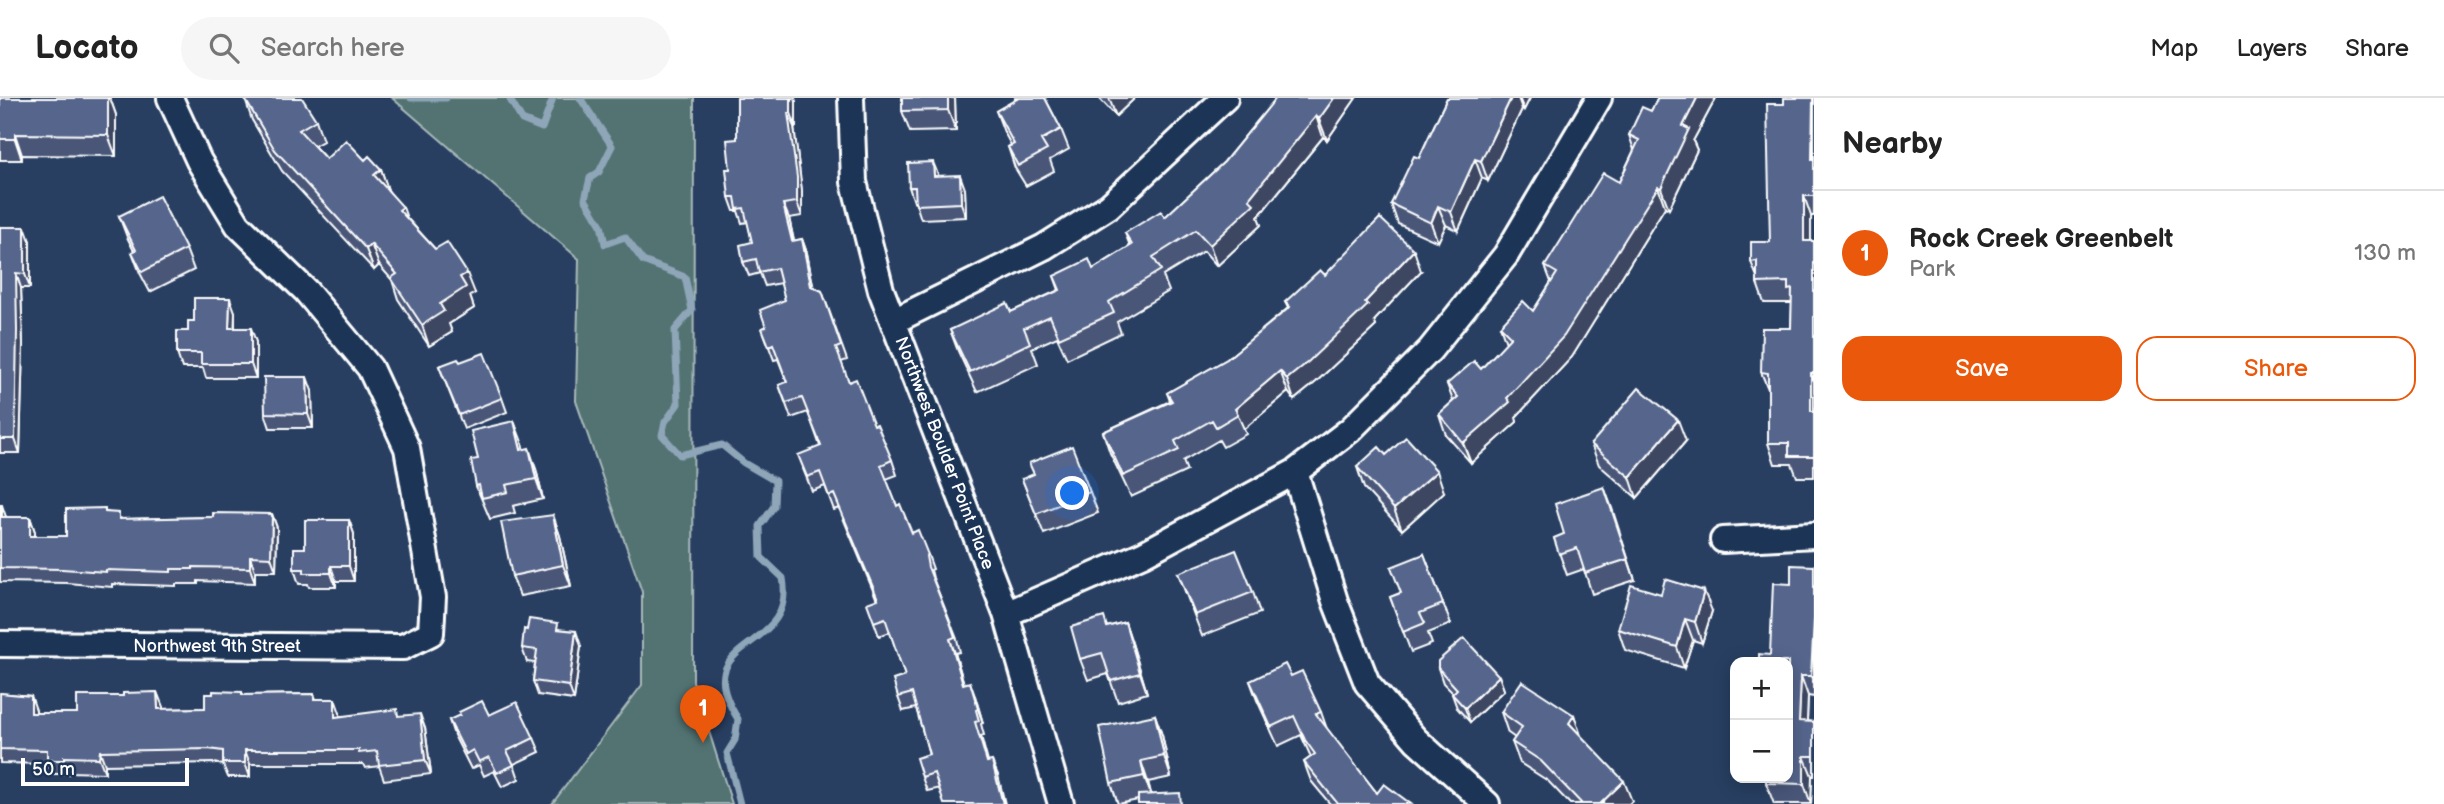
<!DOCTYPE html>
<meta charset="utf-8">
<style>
:root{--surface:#fff;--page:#f6f6f6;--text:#222;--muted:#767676;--line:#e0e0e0;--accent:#ea580c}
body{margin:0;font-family:"Balsamiq Sans",sans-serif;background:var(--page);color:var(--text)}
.controls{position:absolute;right:21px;bottom:21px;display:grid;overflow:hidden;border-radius:14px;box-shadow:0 4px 18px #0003}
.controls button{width:63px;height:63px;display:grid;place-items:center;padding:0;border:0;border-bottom:2px solid var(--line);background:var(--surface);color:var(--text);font:35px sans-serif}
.scale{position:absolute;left:21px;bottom:18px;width:168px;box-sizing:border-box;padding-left:7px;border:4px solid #fff;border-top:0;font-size:19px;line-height:24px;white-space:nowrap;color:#fff;-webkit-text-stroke:5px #1d3557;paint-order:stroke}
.you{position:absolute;left:1073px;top:396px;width:24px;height:24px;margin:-18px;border:5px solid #fff;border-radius:50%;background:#1a73e8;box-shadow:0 0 0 10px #1a73e833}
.badge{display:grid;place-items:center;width:46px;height:46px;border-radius:50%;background:var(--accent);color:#fff;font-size:23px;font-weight:700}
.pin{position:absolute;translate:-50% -58px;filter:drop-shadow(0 2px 4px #0008)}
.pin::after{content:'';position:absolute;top:37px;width:24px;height:21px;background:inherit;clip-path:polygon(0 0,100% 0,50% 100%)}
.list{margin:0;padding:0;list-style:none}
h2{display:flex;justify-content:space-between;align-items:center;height:91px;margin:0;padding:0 28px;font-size:30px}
h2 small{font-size:23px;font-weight:400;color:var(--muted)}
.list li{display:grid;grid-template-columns:46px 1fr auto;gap:21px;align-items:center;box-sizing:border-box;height:126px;padding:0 28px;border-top:2px solid var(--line)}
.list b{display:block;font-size:26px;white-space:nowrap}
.list p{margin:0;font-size:23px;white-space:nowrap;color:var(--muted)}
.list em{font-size:23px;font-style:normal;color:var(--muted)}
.actions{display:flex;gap:14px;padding:21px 28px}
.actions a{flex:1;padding:16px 0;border:2px solid var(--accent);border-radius:21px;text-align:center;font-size:24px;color:var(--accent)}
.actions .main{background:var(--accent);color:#fff}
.icon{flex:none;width:38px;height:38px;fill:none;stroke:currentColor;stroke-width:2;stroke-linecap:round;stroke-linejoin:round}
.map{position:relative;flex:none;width:1814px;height:706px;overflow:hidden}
header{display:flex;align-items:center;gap:42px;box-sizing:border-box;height:98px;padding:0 35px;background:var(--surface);border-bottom:2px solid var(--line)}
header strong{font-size:33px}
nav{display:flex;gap:38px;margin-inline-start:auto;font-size:24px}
.search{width:490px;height:63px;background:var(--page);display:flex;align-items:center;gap:18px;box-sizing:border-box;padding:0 24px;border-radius:38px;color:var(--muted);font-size:26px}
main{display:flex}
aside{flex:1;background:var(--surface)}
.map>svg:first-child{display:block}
</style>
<header>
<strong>Locato</strong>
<div class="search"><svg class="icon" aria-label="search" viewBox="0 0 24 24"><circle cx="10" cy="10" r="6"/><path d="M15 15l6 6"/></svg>Search here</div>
<nav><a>Map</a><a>Layers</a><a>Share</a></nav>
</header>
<main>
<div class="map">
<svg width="1814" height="706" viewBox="0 0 1814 706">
<rect width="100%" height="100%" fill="#283f62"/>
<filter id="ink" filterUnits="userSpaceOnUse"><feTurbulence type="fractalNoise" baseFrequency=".0143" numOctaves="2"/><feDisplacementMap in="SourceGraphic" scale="14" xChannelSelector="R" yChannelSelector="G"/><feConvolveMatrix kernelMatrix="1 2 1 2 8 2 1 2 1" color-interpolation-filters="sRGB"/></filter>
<g filter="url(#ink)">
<!-- green -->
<path fill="#537373" stroke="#a9b9b9" stroke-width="2" d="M392,0H694L693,583L732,706H552L642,587V494L576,303L579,161Z"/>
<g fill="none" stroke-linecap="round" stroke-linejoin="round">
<!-- stream -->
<path stroke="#8ea6b8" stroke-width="7" d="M411,0H446
M509,0L522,22L542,30L553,0
M580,0L612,48L599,74L590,80L585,101L601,127L605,146L625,139L643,163L685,179L692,212L675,232L678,306L665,324L662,337L680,357L722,347L744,365L775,383L774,408L760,428L761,459L783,480C797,558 684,537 738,621L735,642L727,655L740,706"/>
<!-- minor casing -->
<g stroke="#fff" stroke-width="30">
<path id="minor" d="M851,0L854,84L881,192L1006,516L1061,706
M894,223L1044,149L1109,108L1225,0
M1295,374L1335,503L1367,585L1416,642L1487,706
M1723,442L1814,437
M1006,516L1143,456L1295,374L1350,332L1430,252L1506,157L1599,0
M0,546L403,549L431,535L433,499L407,350L370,270L306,193L238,127L199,63L170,0"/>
</g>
<!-- minor -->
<use href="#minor" stroke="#1d3557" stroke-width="24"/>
</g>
<!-- wall -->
<path fill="#495778" stroke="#fff" stroke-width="2" d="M0,0H110L116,17V58L22,57V62H0Z
M902,0H955L956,33L910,34L902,13Z
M1015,0H1045L1061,31L1069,51L1050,62L1054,73L1026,88L1015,70L1008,49L1011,47L1004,34L996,13L1015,2Z
M1099,0H1135L1116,18Z
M1356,0L1327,42L1323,39L1258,119L1261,127L1217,168L1204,153L1163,178L1169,193L1117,224L1121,235L1067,261L1057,239L1032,250L1038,266L977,294L958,253L950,232L1011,214L1059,192L1054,178L1093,171L1130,148L1125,135L1165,119L1224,64L1270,8Z
M1447,0H1530L1524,12L1522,11L1488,83L1482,80L1458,133L1446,127L1438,144L1398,126L1391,106L1419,60Z
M1658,0H1716L1693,43L1697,52L1669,111L1665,109L1572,259L1516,319L1517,324L1471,365L1446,337L1439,316L1453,303L1447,286L1481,271L1506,245L1500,228L1533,213L1551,184L1545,168L1619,84L1634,52L1629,37L1651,13Z
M1814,0V118H1811V143H1814V379H1797L1792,366H1775L1768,345V291L1761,274L1791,230L1792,205H1764L1757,185V179L1751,164L1770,144L1784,6Z
M245,1L316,22L323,43L314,48L326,61L365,62L381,71L388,92L407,120L475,195L470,198L474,210L449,226L452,234L429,248L398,201L392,182L379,167L374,172L282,73L252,22Z
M796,4V29H794L802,93V118L789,120L794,143L802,141L807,155L813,189L822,193L847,262L841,264L849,284L874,327L892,362L897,377L886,381L897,408L912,435L928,457L933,471L931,472L933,480L957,541L960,554L955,555L964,586L975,598L983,625L981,626L984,637L981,638L988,664L998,677L927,693L922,679L929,656L916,610L903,613L898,599L905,578L890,534L879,538L874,524L877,502L839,410L834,412L825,388L812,393L803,371L820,348L808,314L791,320L779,287L787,284L778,261L774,262L762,230L766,229L785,202L781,185L765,188L760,175L749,178L743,164L752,144L748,124L742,125L738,113H734L729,99L730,71L737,41Z
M909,89L965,91L966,119L921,121L915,103L914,104Z
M119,118L186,151L194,172L150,194L140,175L132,154L134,153L127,139Z
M0,129L30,143V190H21L23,246L20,355H0Z
M1421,173L1374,223L1376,228L1316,284L1294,302L1288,294L1244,331L1246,336L1223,349L1219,342L1183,363L1187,373L1131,399L1110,355L1103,334L1170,303L1167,295L1227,261L1288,210L1285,204L1325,177Z
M235,214V230L256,244V280H206L203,270H182L177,255L194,223Z
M460,264L502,300L507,314L464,331L439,268Z
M312,293L313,330H270L265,315Z
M514,323L523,351L536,371L543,401L513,408L515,415L490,421L476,388L478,361Z
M1686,343L1637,400L1599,367L1591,346Z
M1386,357L1444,394L1402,432L1364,390L1357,369Z
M1022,381L1090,394L1098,415L1044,436Z
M1604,389L1635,482L1592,496L1584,471L1567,477L1554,440L1564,436Z
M0,407L6,419H30L35,434V438H66L107,414L122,421L213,419L272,416L277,430L276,473H255V485L198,483V486H176V488L112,486V489L67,485L0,484Z
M553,417L560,438L571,488L520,498L512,478Z
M349,422L354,436V483H336V489H309L308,486H299L294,471L305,450Z
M1424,456L1451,526L1428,535L1432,546L1411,554L1390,499L1400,495Z
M1814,468V599L1808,598L1807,623L1814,624V678H1812L1811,706H1774L1766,685L1791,486Z
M1178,475L1253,494L1260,515L1202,538Z
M1712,513L1702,545L1693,542L1684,570L1625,552L1618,531Z
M1125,524L1132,545L1147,595L1118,604L1108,576L1088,582L1080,561L1107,529Z
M560,531L581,548L574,602L538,597L533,583L535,565L527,564L522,550Z
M1438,570L1499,578L1504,592L1470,624L1457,610L1452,596L1453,595L1443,585Z
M1291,578L1321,614L1327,631L1377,695L1411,706H1330L1311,683L1304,664L1311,659L1301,637L1278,648L1257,602L1250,583Z
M157,594L163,611L205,610L242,594L243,597L314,596L316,601L340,615V618H399L425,630L431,676L384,682L379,668L365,670L363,666H250V679H228L223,667L214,665L105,667V675L69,674V676H52L48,666L0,665V595L31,598L36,615H77L123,598Z
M1501,614L1574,617L1581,638L1632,703L1629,706H1570L1548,683L1520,665L1512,644L1515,640L1508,635Z
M489,617L534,640L540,654L514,666L519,681L502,689L494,673L484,678L479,667L471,671L454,637L449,622Z
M1155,617L1162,637L1171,679L1148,684L1151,696L1138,702L1118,706L1111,685Z"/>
<!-- shaded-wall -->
<path fill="#3c4762" stroke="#fff" stroke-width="2" d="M108,0H110L116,17V58L108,37Z
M791,0H795L796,4V29L791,15Z
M948,0H955L956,33L948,12Z
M1109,0H1135L1116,18Z
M1334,0H1356L1327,42L1319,21Z
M1511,0H1518L1522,11L1488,83L1481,63Z
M1519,0H1530L1524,12Z
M1697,0H1716L1693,43L1697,52L1669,111L1661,90L1683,28Z
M1813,0H1814V67L1812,62Z
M788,15L794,29L802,93V118L797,104Z
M1316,18L1323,39L1258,119L1261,127L1217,168L1210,147Z
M15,36L22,57V62L15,41Z
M1475,61L1482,80L1458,133L1451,114Z
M933,64L939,79L934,78Z
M381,71L388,92L382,98L374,77Z
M960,77L965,91L966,119L961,105Z
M1658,89L1665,109L1572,259L1516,319L1517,324L1471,365L1463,345L1507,300Z
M1804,98L1811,118V164L1804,143Z
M783,106L789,120L797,157L792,143Z
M1438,108L1446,127L1438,144L1431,125Z
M403,109L410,129L399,112Z
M25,129L30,143V190L25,176Z
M802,141L807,155L816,202L811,188Z
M371,146L379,167L374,172L366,151Z
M1414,152L1421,173L1374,223L1376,228L1316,284L1294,302L1287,281L1365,204Z
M16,175L21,190L23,246L20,355L15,341Z
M467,175L475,195L470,198L474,210L449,226L452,234L429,248L422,227L460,179Z
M230,200L235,214L234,244L229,230Z
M251,230L256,244V280L251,266Z
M1280,273L1288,294L1244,331L1235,311Z
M1811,275L1814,284V320L1811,313Z
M307,279L312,293L313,330L308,316Z
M1678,322L1686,343L1637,400L1630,379Z
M514,323L522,344L528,372L521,352Z
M529,350L536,371L543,401L536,381Z
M1437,373L1444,394L1402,432L1394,411Z
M1604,389L1612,410L1635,482Z
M2,407L7,422L2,419Z
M272,416L277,430L276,473L271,459Z
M553,417L560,438L571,488L563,467Z
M30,419L35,434V452L30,438Z
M349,422L354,436V483L349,468Z
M250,458L255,473V485L250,470Z
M331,468L336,483V489L331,475Z
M1704,493L1712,513L1702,545L1695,524Z
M1814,520V587L1811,578Z
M1685,521L1693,542L1684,570L1677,549Z
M1125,524L1132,545L1147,595L1140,575Z
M576,533L581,548L574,602L569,588Z
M950,541L955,555L968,600L963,586Z
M1499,578L1504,592L1470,624L1465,610Z
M1801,578L1808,598L1806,644L1799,623Z
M970,584L975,598L983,625L978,611Z
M157,594L163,609V626L158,611Z
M31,598L36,612V629L31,615Z
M335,601L340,615V633L335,619Z
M420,616L425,630L431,676L425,662Z
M1155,617L1162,637L1171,679L1164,658Z
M1574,617L1581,638L1569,625Z
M245,652L250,666V679L245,665Z
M100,653L105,667V675L99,660Z
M1804,658L1812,678L1811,706L1804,686Z
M992,663L998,677L1005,706H1003Z
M1141,663L1148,684L1152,699L1144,678Z
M1624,683L1632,703L1629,706H1600Z"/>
<!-- building -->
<path fill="#55658c" stroke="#fff" stroke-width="2" d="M0,0H108V37L15,36V41H0Z
M247,0H302L316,22L299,32L326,61L346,42L365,62L369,58L381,71L374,77L403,109L399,112L435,151L447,144L467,175L460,179L466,189L440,206L444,213L422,227L391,180L397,176L371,146L366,151L275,52L245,1Z
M737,0H791V15H788L797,79V104L783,106L792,143L802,141L811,188L822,193L841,248L836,250L849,284L856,281L874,327L877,326L892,362L881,367L897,408L900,406L912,435L918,432L928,457L926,458L928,469L951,527L955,539L950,541L963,586L970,584L978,611L976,612L979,623L975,624L987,664L992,663L1003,706H944L934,675L922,679L916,660L929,656L912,595L898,599L893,582L905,578L885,520L874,524L867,505L878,501L834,396L829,398L820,374L807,379L798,357L821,348L802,300L786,305L779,287L787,284L773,246L769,248L762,230L766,229L760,212L785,202L777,170L759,174L756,161L743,164L740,147L752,144L744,110L737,111L735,99H729L726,71H730L727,42L737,41Z
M902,0H948V12L902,13Z
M1016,0H1045L1061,31L1041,42L1047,52L1018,68L1008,49L1014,46L996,13L1017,1Z
M1276,0H1334L1319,21L1316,18L1249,101L1254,106L1210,147L1196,132L1153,159L1161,172L1109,204L1114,215L1059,240L1050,218L1024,230L1030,245L970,274L950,232L1007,205L1011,214L1060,192L1054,178L1089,161L1093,171L1132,147L1125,135L1161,113L1165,119L1224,64Z
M1447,0H1511L1481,63L1475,61L1451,114L1438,108L1431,125L1391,106L1414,58L1419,60Z
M1658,0H1697L1683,28L1689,31L1661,90L1658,89L1564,238L1507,300L1510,304L1463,345L1439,316L1458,299L1447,286L1474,263L1481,271L1511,239L1500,228L1523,203L1533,213L1557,175L1545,168L1603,75L1619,84L1639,42L1629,37L1642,9L1651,13Z
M1784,0H1813L1812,62H1814V98H1804V143H1814V275H1811V313H1814V358H1789V345H1768V275L1761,274L1762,230H1791L1792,191L1788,192V184L1757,185V163L1751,164V144H1770L1767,6H1784Z
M933,64L934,78L960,77L961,105L916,107L915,89H909L908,65Z
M159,98L186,151L142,174L132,154L136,152L119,118Z
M1380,120L1414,152L1365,204L1368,207L1308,264L1287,281L1280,273L1235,311L1238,316L1216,329L1212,322L1175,343L1179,352L1123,378L1103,334L1172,303L1167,295L1227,261L1290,209L1285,204L1320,172L1325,177Z
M0,129H25V176L16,175L17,232L15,341H0Z
M194,200H230L229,230H251V266H201V255H177V233H188V223H194Z
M484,255L502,300L459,317L439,268L458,261L460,264Z
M264,279H307L308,316L265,315Z
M1639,290L1678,322L1630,379L1591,346Z
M514,323L521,352L529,350L536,381L506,387L508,394L482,400L479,387L476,388L471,362L478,361L471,333Z
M1406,339L1437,373L1394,411L1357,369L1379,349L1386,357Z
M1072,348L1090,394L1036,416L1022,381L1034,376L1029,365Z
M1604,389L1628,461L1585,475L1577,450L1559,456L1554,440L1564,436L1555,406Z
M0,407H2V419H30V438H66V411L105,410V414L119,415V421L213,419V415L272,416L271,459L250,458V470L193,469V471H171V474L106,472V474L62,471L0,470Z
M553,417L563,467L512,478L501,424Z
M305,422H349V468H331V475H304V471H294V450H305Z
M1236,452L1253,494L1195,517L1178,475Z
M1424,456L1443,506L1420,515L1425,525L1403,534L1390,499L1401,495L1391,469Z
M1791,467L1814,468V520L1811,578H1801L1799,623L1814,624V658H1804V686L1766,685V680H1788V564H1759V556L1770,557L1773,485L1791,486Z
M1665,481L1704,493L1695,524L1685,521L1677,549L1618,531L1631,487L1661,496Z
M1104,519L1107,529L1125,524L1140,575L1111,583L1102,555L1080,561L1071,529Z
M529,521L558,525L557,531L576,533L569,588L533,583L537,552L522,550L524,531L527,532Z
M1464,540L1499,578L1465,610L1452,596L1457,591L1438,570V563Z
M1285,566L1291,578L1302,573L1321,614L1316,616L1377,695L1384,686L1411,706H1338L1304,664L1315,656L1305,642L1294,618L1271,629L1250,583Z
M1522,583L1574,617L1569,625L1624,683L1600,706H1582L1541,663L1512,644L1522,629L1501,614Z
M213,593L242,594V597L314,596V601H335V619L397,611L398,618L420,616L425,662L379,667L377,653L359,655V652H245V665H223V653L208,651L100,653L99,660L64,659V662H47V652L0,651V595L31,598V615H77V598H123V595L157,594L158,611L205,610V596H213Z
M482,603L489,617L517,604L534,640L507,653L514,667L497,675L489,659L479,664L473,652L466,656L449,622L460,617L459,614Z
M1155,617L1164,658L1141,663L1144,678L1111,685L1099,629Z
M1180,695L1181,706H1138V697Z"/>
</g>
<g text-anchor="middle" stroke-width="5" stroke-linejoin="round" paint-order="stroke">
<!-- street labels -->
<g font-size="18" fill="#fff" stroke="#1d3557">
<text transform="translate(945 355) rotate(69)" y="6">Northwest Boulder Point Place</text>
<text x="217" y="554">Northwest 9th Street</text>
</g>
</g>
</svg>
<div class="controls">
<button>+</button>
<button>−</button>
</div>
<div class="scale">50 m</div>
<div class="you"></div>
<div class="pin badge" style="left:703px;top:645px">1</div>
</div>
<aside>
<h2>Nearby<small></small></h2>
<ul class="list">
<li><span class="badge">1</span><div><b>Rock Creek Greenbelt</b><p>Park</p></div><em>130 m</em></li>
</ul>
<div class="actions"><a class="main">Save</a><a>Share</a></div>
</aside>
</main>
